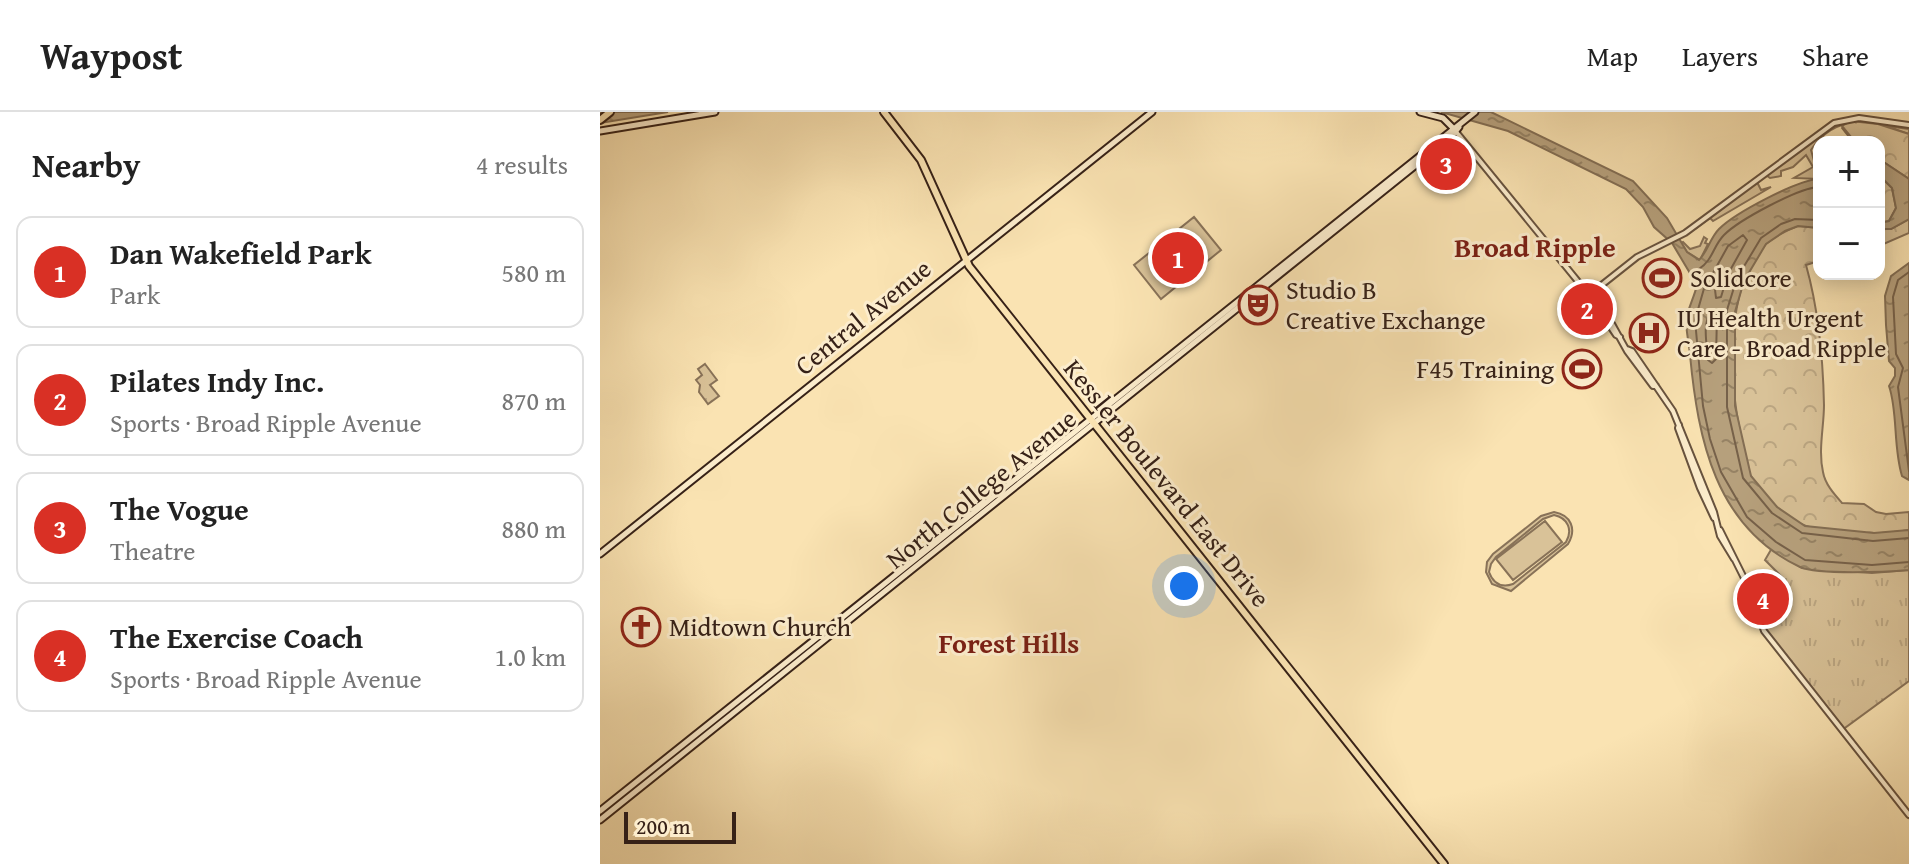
<!DOCTYPE html>
<meta charset="utf-8">
<style>
:root{--surface:#fff;--page:#f2f2f2;--text:#222;--muted:#767676;--line:#e0e0e0;--accent:#d93025}
body{margin:0;font-family:"Gentium Book Plus",serif;background:var(--page);color:var(--text)}
.controls{position:absolute;right:24px;top:24px;display:grid;overflow:hidden;border-radius:16px;box-shadow:0 4px 20px #0003}
.controls button{width:72px;height:72px;display:grid;place-items:center;padding:0;border:0;border-bottom:2px solid var(--line);background:var(--surface);color:var(--text);font:40px sans-serif}
.scale{position:absolute;left:24px;bottom:20px;width:112px;box-sizing:border-box;padding-left:8px;border:4px solid #362117;border-top:0;font-size:22px;line-height:28px;white-space:nowrap;color:#362117;-webkit-text-stroke:6px #fcedcd;paint-order:stroke}
.you{position:absolute;left:584px;top:474px;width:28px;height:28px;margin:-20px;border:6px solid #fff;border-radius:50%;background:#1a73e8;box-shadow:0 0 0 12px #1a73e833}
.badge{display:grid;place-items:center;width:52px;height:52px;border-radius:50%;background:var(--accent);color:#fff;font-size:26px;font-weight:700}
.pin{position:absolute;translate:-50% -50%;border:4px solid #fff;box-shadow:0 2px 8px #0006}
.list{margin:0;padding:0;list-style:none}
h2{display:flex;justify-content:space-between;align-items:center;height:104px;margin:0;padding:0 32px;font-size:34px}
h2 small{font-size:26px;font-weight:400;color:var(--muted)}
.list li{display:grid;grid-template-columns:52px 1fr auto;gap:24px;align-items:center;box-sizing:border-box;height:112px;margin:0 16px 16px;padding:0 16px;border:2px solid var(--line);border-radius:16px}
.list b{display:block;font-size:30px;white-space:nowrap}
.list p{margin:0;font-size:26px;white-space:nowrap;color:var(--muted)}
.list em{font-size:26px;font-style:normal;color:var(--muted)}
.map{position:relative;flex:none;width:1309px;height:752px;overflow:hidden}
header{display:flex;align-items:center;gap:48px;box-sizing:border-box;height:112px;padding:0 40px;background:var(--surface);border-bottom:2px solid var(--line)}
header strong{font-size:38px}
nav{display:flex;gap:44px;margin-inline-start:auto;font-size:28px}
main{display:flex}
aside{flex:1;background:var(--surface)}
.map>svg:first-child{display:block}
</style>
<header>
<strong>Waypost</strong>
<nav><a>Map</a><a>Layers</a><a>Share</a></nav>
</header>
<main>
<aside>
<h2>Nearby<small>4 results</small></h2>
<ul class="list">
<li><span class="badge">1</span><div><b>Dan Wakefield Park</b><p>Park</p></div><em>580 m</em></li>
<li><span class="badge">2</span><div><b>Pilates Indy Inc.</b><p>Sports · Broad Ripple Avenue</p></div><em>870 m</em></li>
<li><span class="badge">3</span><div><b>The Vogue</b><p>Theatre</p></div><em>880 m</em></li>
<li><span class="badge">4</span><div><b>The Exercise Coach</b><p>Sports · Broad Ripple Avenue</p></div><em>1.0 km</em></li>
</ul>
</aside>
<div class="map">
<svg width="1309" height="752" viewBox="0 0 1309 752">
<defs>
<pattern id="forest-crowns" width="20" height="18" patternUnits="userSpaceOnUse" patternTransform="scale(2)"><rect width="20" height="18" fill="#d9c298"/><path d="M2 6a3 3 0 1 1 6 0M12 15a3 3 0 1 1 6 0" fill="none" stroke="#bba682"/></pattern>
<pattern id="park-tufts" width="24" height="20" patternUnits="userSpaceOnUse" patternTransform="scale(2)"><rect width="24" height="20" fill="#d9c298"/><path d="M3 7l-1-3M5 7V3M7 7l1-3M15 17l-1-3M17 17v-4M19 17l1-3" fill="none" stroke="#bba682"/></pattern>
<pattern id="water-ripples" width="26" height="14" patternUnits="userSpaceOnUse" patternTransform="scale(2)"><rect width="26" height="14" fill="#b7a17d"/><path d="M2 4q2-2 4 0t4 0M15 11q2-2 4 0t4 0" fill="none" stroke="#968365"/></pattern>
</defs>
<rect width="100%" height="100%" fill="#fae3b2"/>
<filter id="stains"><feTurbulence type="fractalNoise" baseFrequency=".0025" numOctaves="4"/><feColorMatrix values="0 0 0 0 .2 0 0 0 0 .09 0 0 0 0 .02 0 0 0 .5 -.17"/></filter>
<radialGradient id="worn" r=".72"><stop offset=".6" stop-color="#630" stop-opacity="0"/><stop offset="1" stop-color="#630" stop-opacity=".3"/></radialGradient>
<!-- green -->
<path fill="#d9c298" stroke="#887258" stroke-width="2" fill-rule="evenodd" d="M1250,9L1309,17V22C1272,8 1236,0 1211,38L1219,67L1194,66L1213,55L1206,43L1193,55L1181,59V64L1170,66L1166,63C1192,45 1218,16 1250,9Z
M1157,70L1161,78L1171,75L1113,109L1110,106L1095,117Z
M1104,125L1107,127L1105,131L1108,132L1100,148L1087,140L1081,131L1083,130L1090,137L1100,134Z
M954,400C971,403 977,417 968,432L911,479L892,472L886,460L887,450L893,442L941,404ZM954,403C968,406 973,418 966,430L913,472C901,476 893,471 889,460L891,452L896,445L943,407Z
M945,409L962,430L913,468L896,447Z"/>
<!-- forest -->
<path fill="url(#forest-crowns)" stroke="#887258" stroke-width="2" d="M1251,9L1278,12L1309,22V67L1279,47V30H1255L1242,14Z
M1279,63L1292,76L1296,96L1289,109L1279,111Z
M1309,107V121L1279,134V117H1291Z
M1198,114L1219,116V149L1206,153C1219,199 1223,245 1224,293C1224,315 1218,338 1223,360C1225,372 1234,382 1242,391L1264,392L1276,400L1286,402L1309,400V418C1284,423 1230,422 1206,414C1186,407 1163,383 1152,366C1144,354 1142,333 1140,319C1129,267 1125,173 1166,132C1175,124 1187,118 1198,114Z"/>
<!-- park -->
<path fill="url(#park-tufts)" stroke="#887258" stroke-width="2" d="M594,105L621,138L561,187L534,153Z
M105,252L117,268L110,273L119,284L108,292L99,280L100,273L96,268L102,263L98,257Z
M1172,436L1202,456L1272,461L1309,458V569L1242,618L1160,514L1178,511L1183,466L1165,448Z"/>
<!-- water -->
<path fill="url(#water-ripples)" stroke="#836e54" stroke-width="2" d="M0,0H68L0,11Z
M841,0H891L1033,69L1067,106L1087,140L1099,148C1108,139 1110,126 1119,117C1135,101 1197,68 1219,67V116L1198,114L1185,119L1166,132L1144,169L1135,200V294L1151,364L1177,395L1205,414L1274,421L1309,418V458C1287,460 1218,463 1200,455C1115,415 1098,327 1090,243C1089,231 1086,219 1086,208C1087,199 1095,183 1097,173L1072,131L1054,115L1043,95L1026,77L908,19Z
M1279,47L1309,67V107L1291,117H1279V111L1289,109L1296,96L1292,76L1279,63Z
M1309,151V368L1302,364C1293,335 1298,300 1289,274L1295,264V256L1289,249L1286,213L1285,184L1291,164Z"/>
<g fill="none" stroke-linecap="round" stroke-linejoin="round">
<!-- shore -->
<path stroke="#76614a" stroke-width="2" d="M1219,75C1198,76 1139,108 1124,123C1113,134 1113,148 1099,157L1105,173L1095,208L1103,294L1110,327L1121,360L1147,405L1176,430L1205,448L1272,453L1309,450
M1219,108L1195,107L1181,112L1161,126L1137,166L1127,198V295L1143,366L1172,401L1202,421L1273,429L1309,426
M1143,123L1147,128L1128,162L1121,185L1116,186L1113,161L1128,134Z
M1309,160L1298,168L1293,185L1296,242L1303,256L1298,275L1309,359
M1111,199L1117,202L1116,247L1112,251L1108,248C1107,232 1102,213 1111,199Z"/>
<!-- stream -->
<path stroke="#836e54" stroke-width="2" d="M1242,16L1253,30"/>
<!-- tertiary casing -->
<g stroke="#67523e" stroke-width="8">
<path id="tertiary" d="M857,21L989,183L1016,223L1020,225
M989,183L1037,145L1085,121L1234,11L1259,6L1309,13
M991,184L1007,203L1027,239L1053,274H1056
M1027,237L1032,239L1073,299L1114,400L1120,424L1134,447
M1079,313L1078,316L1100,376L1114,406
M1120,418L1150,478L1164,519L1309,703
M1145,473L1152,498L1156,501"/>
</g>
<!-- secondary casing -->
<g stroke="#362117" stroke-width="9">
<path id="secondary" d="M820,0L843,6L854,17
M0,19L115,0
M0,442L552,0
M0,699L875,0
M0,708L852,24L859,15"/>
</g>
<!-- primary casing -->
<g stroke="#362117" stroke-width="10">
<path id="primary" d="M284,0L321,48L369,154L844,752
M0,8L10,0"/>
</g>
<!-- tertiary -->
<use href="#tertiary" stroke="#fcedcd" stroke-width="4"/>
<!-- secondary -->
<use href="#secondary" stroke="#fcedcd" stroke-width="5"/>
<!-- primary -->
<use href="#primary" stroke="#fae3b2" stroke-width="6"/>
</g>
<!-- icons -->
<defs>
<g id="stadium-ring" transform="scale(2)"><circle r="9.5" fill="#fcedcd" stroke="#8f2418" stroke-width="1.5"/><path d="M0-5a6.5 5 0 1 0 0 10a6.5 5 0 1 0 0-10ZM-3.5-1.8h7v3.6h-7Z" fill="#8f2418"/></g>
<g id="theatre-ring" transform="scale(2)"><circle r="9.5" fill="#fcedcd" stroke="#8f2418" stroke-width="1.5"/><path d="M-5-5.5Q0-4 5-5.5V0Q5 5 0 6Q-5 5-5 0ZM-3.3-2.5H-1v1.5H-3.3ZM1-2.5H3.3v1.5H1ZM-2.8 1Q0 5.5 2.8 1Z" fill="#8f2418"/></g>
<g id="hospital-ring" transform="scale(2)"><circle r="9.5" fill="#fcedcd" stroke="#8f2418" stroke-width="1.5"/><path d="M-5-5h3v3.5h4V-5h3V5h-3V1.5h-4V5h-3Z" fill="#8f2418"/></g>
<g id="church-ring" transform="scale(2)"><circle r="9.5" fill="#fcedcd" stroke="#8f2418" stroke-width="1.5"/><path d="M-1.2-6h2.4v3.5h3.3v2.4h-3.3V6h-2.4V-.1h-3.3v-2.4h3.3Z" fill="#8f2418"/></g>
</defs>
<g fill-rule="evenodd">
<use href="#stadium-ring" x="1062" y="166"/>
<use href="#theatre-ring" x="658" y="193"/>
<use href="#hospital-ring" x="1049" y="221"/>
<use href="#stadium-ring" x="982" y="257"/>
<use href="#church-ring" x="41" y="515"/>
</g>
<g text-anchor="middle" stroke-width="6" stroke-linejoin="round" paint-order="stroke">
<!-- poi labels -->
<g font-size="26" fill="#362117" stroke="#fcedcd" text-anchor="start">
<text x="1090" y="175">Solidcore</text>
<text x="686" y="187">Studio B<tspan x="686" dy="30">Creative Exchange</tspan></text>
<text x="1077" y="215">IU Health Urgent<tspan x="1077" dy="30">Care - Broad Ripple</tspan></text>
<text x="954" y="266" text-anchor="end">F45 Training</text>
<text x="69" y="524">Midtown Church</text>
</g>
<!-- street labels -->
<g font-size="26" fill="#362117" stroke="#fcedcd">
<text transform="translate(263 205) rotate(-39)" y="9">Central Avenue</text>
<text transform="translate(567 371) rotate(51)" y="9">Kessler Boulevard East Drive</text>
<text transform="translate(381 377) rotate(-39)" y="9">North College Avenue</text>
</g>
<!-- neighbourhood labels -->
<g font-size="28" font-weight="bold" fill="#7a1f14" stroke="#fcedcd">
<text x="935" y="145">Broad Ripple</text>
<text x="409" y="541">Forest Hills</text>
</g>
</g>
<rect width="100%" height="100%" filter="url(#stains)"/>
<rect width="100%" height="100%" fill="url(#worn)"/>
</svg>
<div class="controls">
<button>+</button>
<button>−</button>
</div>
<div class="scale">200 m</div>
<div class="you"></div>
<div class="pin badge" style="left:578px;top:146px">1</div>
<div class="pin badge" style="left:987px;top:197px">2</div>
<div class="pin badge" style="left:846px;top:52px">3</div>
<div class="pin badge" style="left:1163px;top:487px">4</div>
</div>
</main>
